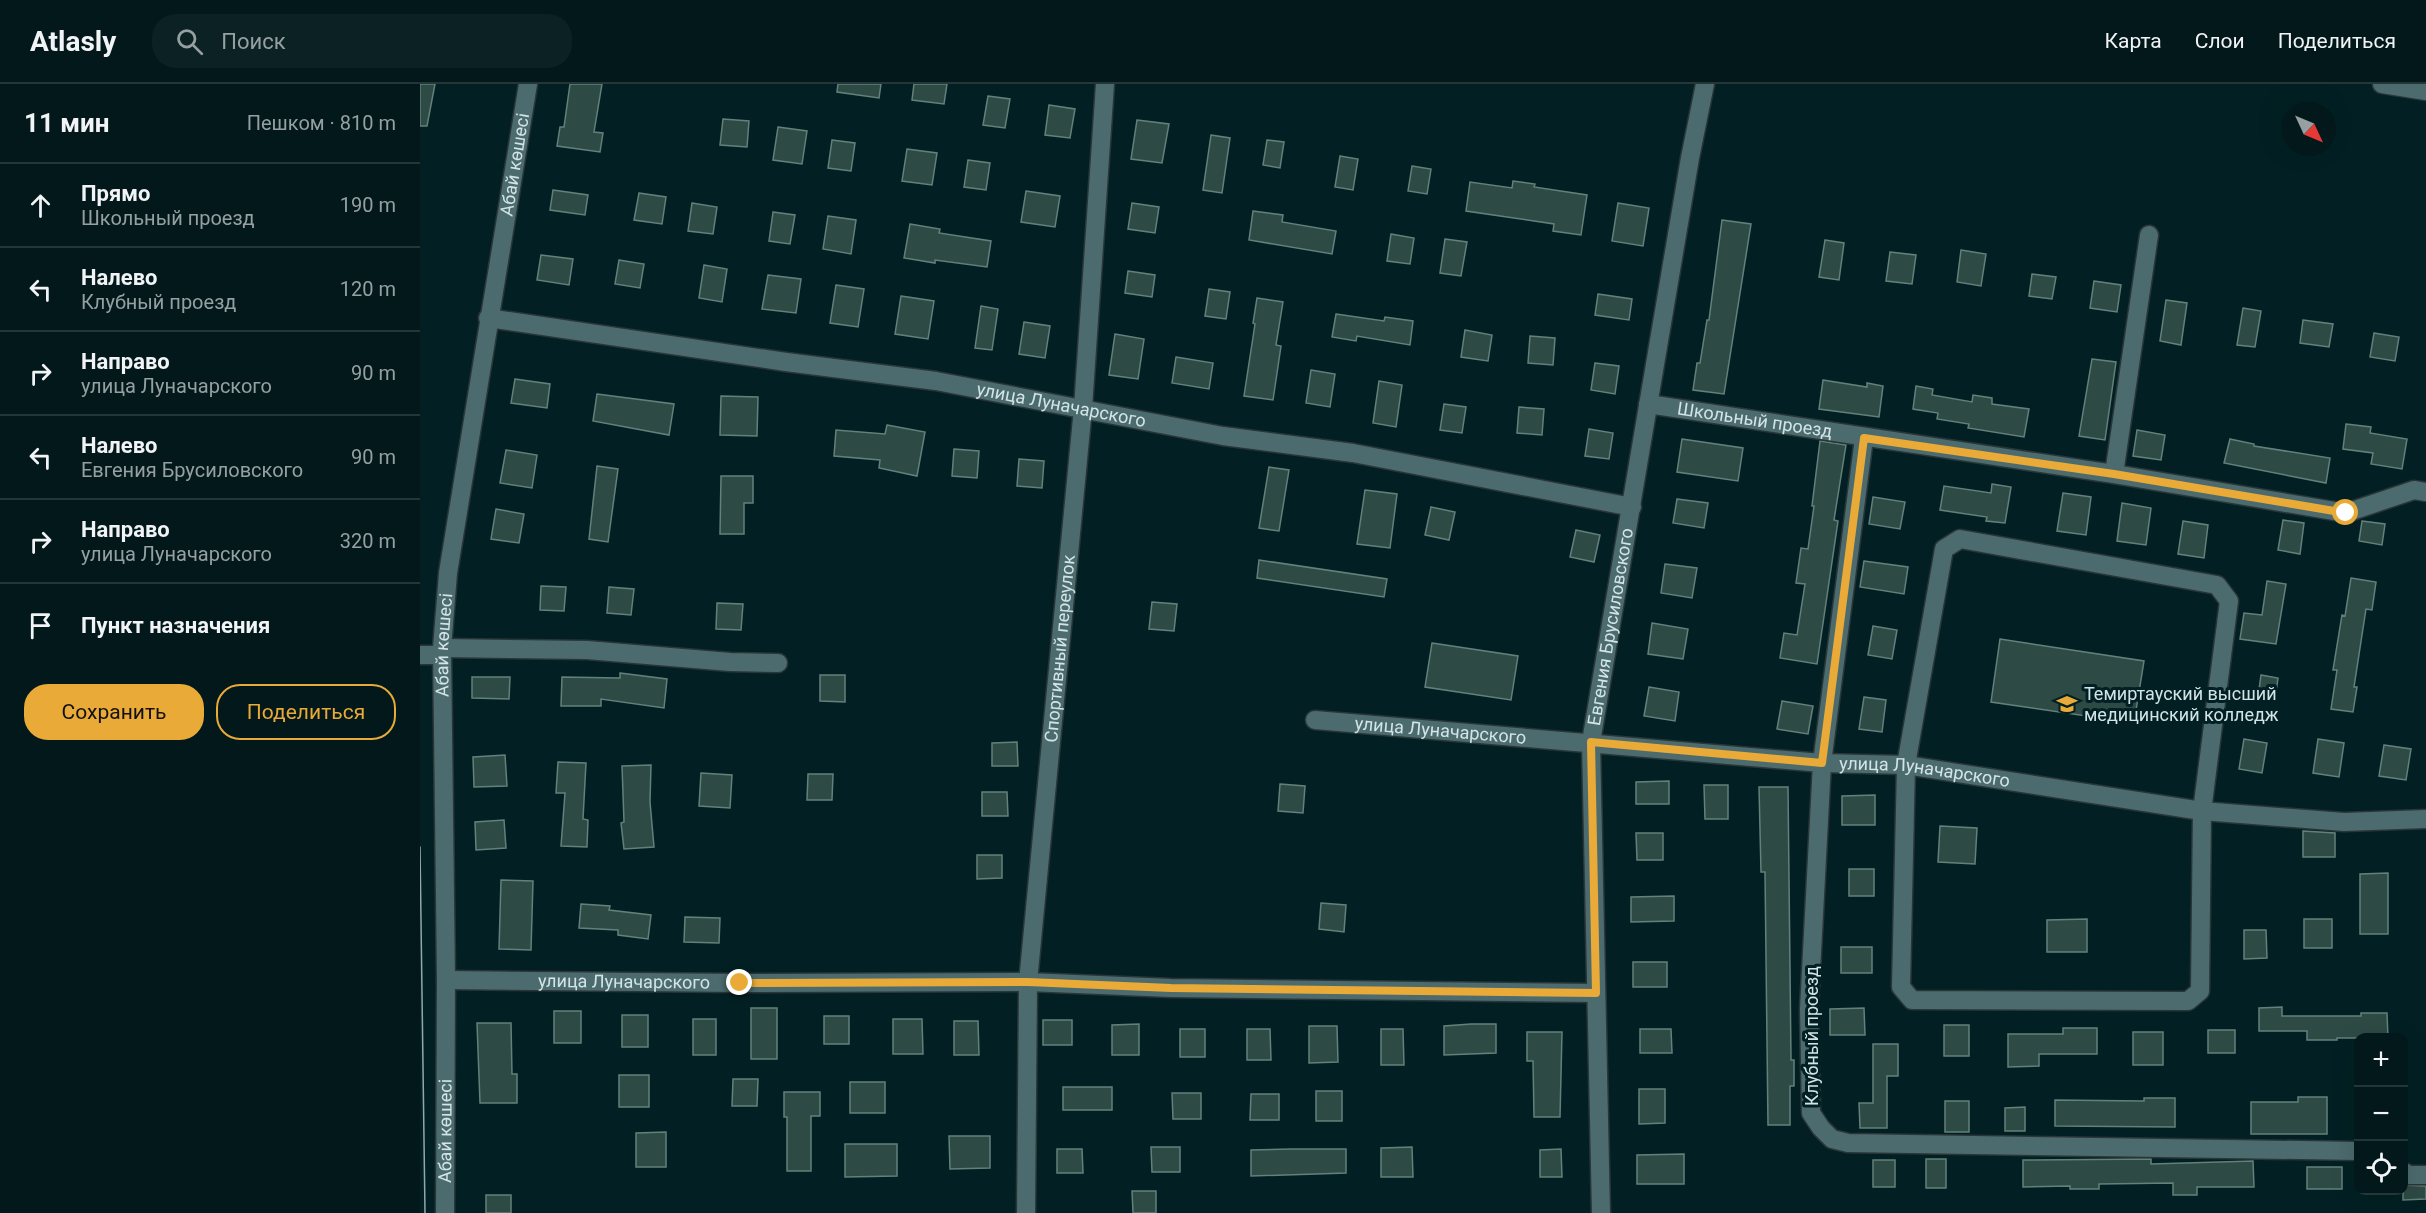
<!DOCTYPE html>
<html lang="ru">
<meta charset="utf-8">
<style>
:root{--surface:#02181a;--page:#0c2123;--text:#f1f3f6;--muted:#96a0a2;--line:#233739;--accent:#e9aa38}
body{margin:0;font-family:Roboto,sans-serif;background:var(--page);color:var(--text)}
.controls{position:absolute;right:18px;bottom:18px;display:grid;overflow:hidden;border-radius:12px;box-shadow:0 6px 24px #0002}
.controls button{width:54px;height:54px;display:grid;place-items:center;padding:0;border:0;border-bottom:2px solid var(--line);background:var(--surface);color:var(--text);font:30px sans-serif}
.compass{position:absolute;left:1862px;top:18px;width:54px;height:54px;border-radius:50%;background:var(--surface);box-shadow:0 6px 24px #0002;rotate:134deg}
.stop{position:absolute;width:18px;height:18px;margin:-14px;border:4px solid #e9aa38;border-radius:50%;background:#fff}
.stop.end{background:#e9aa38;border-color:#fff;box-shadow:0 2px 6px #0008}
.list{margin:0;padding:0;list-style:none}
h2{display:flex;justify-content:space-between;align-items:center;height:78px;margin:0;padding:0 24px;font-size:26px}
h2 small{font-size:20px;font-weight:400;color:var(--muted)}
.list li{display:grid;grid-template-columns:39px 1fr auto;gap:18px;align-items:center;box-sizing:border-box;height:84px;padding:0 24px;border-top:2px solid var(--line)}
.list b{display:block;font-size:22px;white-space:nowrap}
.list p{margin:0;font-size:20px;white-space:nowrap;color:var(--muted)}
.list em{font-size:20px;font-style:normal;color:var(--muted)}
.actions{display:flex;gap:12px;padding:18px 24px}
.actions a{flex:1;padding:14px 0;border:2px solid var(--accent);border-radius:24px;text-align:center;font-size:21px;color:var(--accent)}
.actions .main{background:var(--accent);color:#111}
.icon{flex:none;width:33px;height:33px;fill:none;stroke:currentColor;stroke-width:2;stroke-linecap:round;stroke-linejoin:round}
.map{position:relative;flex:none;width:2006px;height:1129px;overflow:hidden}
header{display:flex;align-items:center;gap:36px;box-sizing:border-box;height:84px;padding:0 30px;background:var(--surface);border-bottom:2px solid var(--line)}
header strong{font-size:28px}
nav{display:flex;gap:33px;margin-inline-start:auto;font-size:21px}
.search{width:420px;height:54px;background:var(--page);display:flex;align-items:center;gap:15px;box-sizing:border-box;padding:0 21px;border-radius:24px;color:var(--muted);font-size:22px}
main{display:flex}
aside{flex:1;background:var(--surface)}
.map>svg:first-child{display:block}
</style>
<header>
<strong>Atlasly</strong>
<div class="search"><svg class="icon" aria-label="search" viewBox="0 0 24 24"><circle cx="10" cy="10" r="6"/><path d="M15 15l6 6"/></svg>Поиск</div>
<nav><a>Карта</a><a>Слои</a><a>Поделиться</a></nav>
</header>
<main>
<aside>
<h2>11 мин<small>Пешком · 810 m</small></h2>
<ul class="list">
<li><svg class="icon" aria-label="ahead" viewBox="0 0 24 24"><path d="M12 20V5M6 11l6-6 6 6"/></svg><div><b>Прямо</b><p>Школьный проезд</p></div><em>190 m</em></li>
<li><svg class="icon" aria-label="left" viewBox="0 0 24 24"><path d="M17 20v-9H6M10 6l-5 5 5 5"/></svg><div><b>Налево</b><p>Клубный проезд</p></div><em>120 m</em></li>
<li><svg class="icon" aria-label="right" viewBox="0 0 24 24"><path d="M7 20v-9h11M14 6l5 5-5 5"/></svg><div><b>Направо</b><p>улица Луначарского</p></div><em>90 m</em></li>
<li><svg class="icon" aria-label="left" viewBox="0 0 24 24"><path d="M17 20v-9H6M10 6l-5 5 5 5"/></svg><div><b>Налево</b><p>Евгения Брусиловского</p></div><em>90 m</em></li>
<li><svg class="icon" aria-label="right" viewBox="0 0 24 24"><path d="M7 20v-9h11M14 6l5 5-5 5"/></svg><div><b>Направо</b><p>улица Луначарского</p></div><em>320 m</em></li>
<li><svg class="icon" aria-label="arrive" viewBox="0 0 24 24"><path d="M6 21V4h12l-3 4 3 4H6"/></svg><div><b>Пункт назначения</b></div></li>
</ul>
<div class="actions"><a class="main">Сохранить</a><a>Поделиться</a></div>
</aside>
<div class="map">
<svg width="2006" height="1129" viewBox="0 0 2006 1129">
<rect width="100%" height="100%" fill="#022023"/>
<!-- building -->
<path fill="#2e4a44" stroke="#63817b" stroke-width="1.5" d="M0,0H15L7,42H0Z
M150,0H182L174,48L183,49L180,68L137,62L140,43H144Z
M418,0H461L459,14L417,8Z
M494,0H527L524,20L492,16Z
M568,12L590,15L585,44L563,41Z
M629,21L655,25L650,54L625,51Z
M303,35L329,37L327,63L300,61Z
M717,36L749,40L742,79L711,75Z
M358,43L387,47L382,80L353,76Z
M791,51L810,54L802,109L783,106Z
M412,56L435,59L431,87L408,84Z
M847,56L864,58L860,84L843,81Z
M487,65L517,69L512,101L482,97Z
M920,72L938,75L933,106L915,103Z
M548,76L570,79L566,106L544,103Z
M992,82L1011,85L1007,110L988,107Z
M1093,97L1115,100L1114,103L1167,111L1161,151L1133,147L1134,140L1046,127L1050,98L1092,104Z
M133,106L168,111L165,131L130,126Z
M606,107L640,112L635,143L601,138Z
M219,109L246,113L242,140L214,136Z
M272,119L297,123L293,150L268,147Z
M712,119L739,123L735,149L708,145Z
M1198,119L1229,124L1223,162L1192,157Z
M833,127L863,131L862,138L916,147L912,170L829,156Z
M353,128L375,131L370,160L349,157Z
M408,132L436,136L431,170L403,165Z
M1302,136L1331,140L1304,310L1273,306L1277,279H1280L1287,236H1289Z
M490,140L520,145L519,149L571,157L567,183L515,176V179L484,174Z
M971,150L994,154L990,180L967,177Z
M1025,155L1047,158L1041,192L1020,189Z
M1405,156L1424,159L1419,196L1399,193Z
M1541,166L1566,170L1561,202L1537,198Z
M1470,168L1496,171L1492,200L1466,197Z
M121,171L153,175L149,201L117,196Z
M199,176L224,180L220,204L195,200Z
M284,181L307,185L302,218L279,214Z
M708,187L735,191L732,213L705,209Z
M1612,190L1636,193L1632,215L1609,212Z
M348,191L381,195L376,229L342,225Z
M1674,197L1701,201L1697,228L1670,224Z
M416,201L444,205L438,243L410,239Z
M789,205L810,208L806,235L785,232Z
M1178,210L1212,215L1209,236L1175,231Z
M481,212L514,217L508,255L475,250Z
M837,214L863,218L856,261L861,262L853,316L824,312L835,240L833,239Z
M1746,216L1767,219L1761,261L1740,257Z
M561,222L578,225L572,266L555,264Z
M1823,224L1841,227L1835,263L1817,261Z
M916,230L964,237L965,233L993,237L990,261L937,252L936,257L912,253Z
M1883,236L1913,240L1909,263L1880,259Z
M604,238L630,242L625,274L599,270Z
M1045,246L1072,251L1068,277L1041,273Z
M1954,249L1979,253L1975,277L1950,273Z
M695,250L724,255L718,295L689,291Z
M1110,252L1135,254L1133,281L1108,279Z
M756,273L793,279L789,305L752,299Z
M1672,275L1696,278L1685,356L1659,352Z
M1175,279L1199,282L1195,310L1171,306Z
M891,286L915,290L910,323L886,319Z
M95,295L130,300L127,324L91,319Z
M1403,296L1447,303V299L1463,302L1459,333L1399,325Z
M959,297L982,301L976,343L953,339Z
M1496,302L1513,305L1512,311L1552,318L1553,311L1572,314V320L1609,325L1604,353L1548,344L1549,340L1517,335L1518,329L1493,325Z
M177,310L254,320L249,351L173,337Z
M301,312L338,313L337,352L300,351Z
M1024,320L1046,323L1042,349L1020,346Z
M1099,323L1124,325L1122,351L1097,349Z
M1926,340L1951,343L1950,349L1987,355L1982,385L1951,380L1953,369L1923,365Z
M467,341L505,348L497,392L459,384L460,376L414,372L416,346L465,350Z
M1169,345L1193,349L1189,375L1165,372Z
M1717,346L1745,351L1741,376L1713,372Z
M1262,355L1323,364L1318,397L1257,388Z
M1810,355L1834,360V362L1910,374L1906,399L1804,379Z
M1400,357L1426,361L1414,436L1418,437L1397,580L1360,574L1364,549L1377,551L1385,500L1376,499L1381,464L1388,465L1394,422H1392Z
M534,365L559,367L557,394L532,392Z
M86,366L117,371L112,404L80,399Z
M599,375L624,377L622,404L597,402Z
M177,382L198,385L188,458L169,455Z
M849,383L869,386L859,447L839,444Z
M301,392H333V419H324V450H300Z
M1572,400L1591,403L1585,439L1566,437L1567,433L1520,426L1524,402L1571,409Z
M945,406L977,410L970,464L937,460Z
M1643,409L1671,413L1666,451L1637,447Z
M1453,413L1485,418L1480,445L1449,440Z
M1257,415L1288,419L1284,444L1253,439Z
M1702,419L1731,424L1726,461L1697,457Z
M1011,423L1035,428L1029,456L1005,451Z
M76,425L104,430L99,459L71,455Z
M1863,436L1884,439L1880,470L1858,466Z
M1763,437L1788,441L1784,474L1758,470Z
M1942,437L1965,440L1962,461L1939,457Z
M1156,446L1180,451L1174,478L1150,473Z
M839,476L967,495L964,513L837,494Z
M1444,477L1488,483L1484,510L1440,503Z
M1245,480L1277,484L1272,514L1241,509Z
M1931,494L1956,498L1952,526L1946,525L1934,603H1937L1933,628L1911,625L1917,586H1913L1922,531L1925,532Z
M1847,497L1866,500L1856,560L1820,555L1824,529L1842,531Z
M121,502L146,503L144,527L120,526Z
M189,503L214,505L211,531L187,529Z
M732,518L757,520L754,547L729,545Z
M297,519L323,520L321,546L296,545Z
M1232,539L1268,545L1263,575L1228,570Z
M1453,542L1477,546L1472,575L1448,571Z
M1580,555L1724,577L1714,639L1571,618Z
M1012,559L1098,572L1091,616L1005,603Z
M200,589L247,595L244,624L181,615V622H141L142,593L200,594Z
M400,591H425V618L400,617Z
M1841,591L1858,594L1855,616L1838,613Z
M52,593H90L89,615L52,614Z
M1229,603L1259,608L1255,637L1224,632Z
M1444,613L1466,616L1462,648L1439,645Z
M1362,617L1393,622L1388,650L1357,645Z
M1824,655L1847,659L1842,689L1819,685Z
M1898,655L1924,659L1919,693L1893,689Z
M597,658L598,682H572V659Z
M1964,661L1991,665L1986,696L1959,692Z
M85,671L87,702L54,703L53,673Z
M138,678L166,679L163,735L168,736L167,763L141,762L145,709H136Z
M231,681L230,718L234,763L204,765L201,739L204,738L202,682Z
M281,689L312,691L310,724L279,722Z
M388,690H413L412,716H387Z
M1249,697V720H1216V698Z
M860,700L885,702L883,729L858,727Z
M1284,701H1308V735H1285Z
M1339,703H1368L1371,976H1374V1002H1370V1041H1348L1345,788H1341Z
M562,708H587L588,732H562Z
M1455,711V741H1422V712Z
M84,736L86,764L56,766L55,738Z
M1520,742L1557,744L1555,780L1518,778Z
M1883,747L1915,749V773H1883Z
M1216,749H1243V776H1217Z
M557,771H582V794L557,795Z
M1429,785H1454V812H1429Z
M1968,789V850H1940V790Z
M81,796L113,797L111,866L79,865Z
M1254,812V837L1211,838V813Z
M901,819L926,821L924,848L899,845Z
M161,820L190,822L189,826L231,831L228,855L198,851V846L159,844Z
M265,833L300,834L299,859L264,858Z
M1667,835V868H1627V836Z
M1884,835H1912V864H1884Z
M1824,846H1846L1847,874L1824,875Z
M1421,863H1452V889H1421Z
M1213,878H1247V903H1213Z
M1862,923V932H1941V929H1967L1968,954H1917V956H1887V947H1839V924Z
M331,924H357V975H331Z
M1444,924L1445,951H1410V925Z
M134,927H161V959H134Z
M202,931H228V963H202Z
M404,932H429V960H404Z
M273,935H296V971H273Z
M473,935H502L503,970H473Z
M623,936H652V961H623Z
M534,937H558L559,971H534Z
M57,939H91L92,990H97V1019H60Z
M719,940V971H692V941Z
M1051,940H1076V969L1024,971V942Z
M1524,941H1549V972H1524Z
M889,942H917L918,978L889,979Z
M1643,944H1677V970H1619V982L1588,983V950H1643Z
M760,945H785V973H760Z
M827,945H850L851,976H827Z
M961,945H983L984,981H961Z
M1220,945H1251L1252,969H1220Z
M1788,946H1815V969H1788Z
M1107,948H1142L1140,1033H1114L1113,977H1107Z
M1713,948H1743V981H1713Z
M1453,960H1478V992H1467V1044H1440L1439,1019H1453Z
M199,991H229V1023H199Z
M313,995H338L337,1022H312Z
M430,998H465V1029H430Z
M643,1003H692V1026H643Z
M1219,1005H1245V1039L1219,1040Z
M896,1007H922V1037H896Z
M364,1008H400V1032H391V1087H367V1033H364Z
M752,1009H781V1035H753Z
M831,1010H859V1036H830Z
M1878,1013H1907V1050H1831V1018H1878Z
M1724,1014H1755V1043L1635,1042V1016L1724,1017Z
M1525,1017H1549V1048H1525Z
M1605,1023V1047H1585V1024Z
M246,1048V1083H216V1049Z
M529,1052H570V1084L530,1085Z
M425,1060H477V1092L425,1093Z
M731,1063H760V1088H732Z
M992,1063L993,1093H961V1064Z
M637,1065H662L663,1089H637Z
M871,1065H926V1089L831,1092V1066Z
M1141,1065L1142,1093H1120V1066Z
M1264,1070V1100H1217V1071Z
M1506,1075H1526V1104H1506Z
M1731,1075V1080L1833,1077L1834,1103H1777V1111H1753V1099L1679,1100V1105H1650V1102L1603,1103V1076Z
M1453,1076H1475V1103H1453Z
M1887,1083H1922V1105H1887Z
M1983,1101L2006,1102V1115L1983,1116Z
M712,1107H736V1129H713Z
M66,1111H91V1129H66Z"/>
<g fill="none" stroke-linecap="round" stroke-linejoin="round">
<!-- minor casing -->
<g stroke="#2a3537" stroke-width="21">
<g id="minor">
<path d="M1962,0L2006,7"/>
<path id="s1" d="M68,234L366,278L516,297L803,352L933,369L1212,423"/>
<path id="s2" d="M1228,320L1694,390L1926,429L1994,406L2006,408"/>
<path d="M1444,354L1402,679L1389,925L1391,1029L1401,1044L1412,1055L1428,1059L1938,1067"/>
<path d="M1694,390L1729,151"/>
<path d="M1540,455L1797,501L1809,517L1782,727L1780,907L1768,917L1492,916L1481,903L1486,681L1524,465Z"/>
<path d="M22,564L167,566L310,578L358,579"/>
<path d="M0,571H22"/>
<path id="s3" d="M895,636L1402,679L1486,681L1782,727L1924,738L2006,735"/>
<path id="s4" d="M26,896L320,899L608,898L751,904L1176,909"/>
<path d="M1984,1088L1989,1091H2006"/>
<path id="s5" d="M25,1129L26,896L22,564L28,489L108,0"/>
<path id="s6" d="M606,1129L608,898L663,324L685,0"/>
<path id="s7" d="M1181,1129L1171,658L1270,74L1285,0"/>
</g>
</g>
<!-- minor -->
<use href="#minor" stroke="#4c6b6e" stroke-width="18"/>
<!-- tram -->
<path stroke="#93a8ab" stroke-width="1.5" d="M0,763L5,1129"/>
</g>
<g fill="none" stroke-linecap="round" stroke-linejoin="round">
<!-- route -->
<path stroke="#e9aa38" stroke-width="8" d="M320,899L608,898L751,904L1176,909L1171,658L1402,679L1444,354L1694,390L1926,429"/>
</g>
<!-- icons -->
<defs>
<g id="university-bare" transform="scale(1.62)"><path d="M0-5L7-2L0 1L-7-2ZM-4 1L0 2.5L4 1V4Q0 6-4 4Z" fill="#e9aa38" stroke="#022023" stroke-width="2.5" paint-order="stroke"/></g>
</defs>
<g fill-rule="evenodd">
<use href="#university-bare" x="1647" y="620"/>
</g>
<g text-anchor="middle" stroke-width="6" stroke-linejoin="round" paint-order="stroke">
<!-- street labels -->
<g font-size="18" fill="#d3e4e6" stroke="#022023">
<text dy="6" stroke="none"><textPath href="#s5" startOffset="1054">Абай көшесі</textPath></text>
<text dy="6" stroke="none"><textPath href="#s1" startOffset="580">улица Луначарского</textPath></text>
<text dy="6" stroke="none"><textPath href="#s2" startOffset="108">Школьный проезд</textPath></text>
<text dy="6" stroke="none"><textPath href="#s7" startOffset="588">Евгения Брусиловского</textPath></text>
<text dy="6" stroke="none"><textPath href="#s5" startOffset="568">Абай көшесі</textPath></text>
<text dy="6" stroke="none"><textPath href="#s6" startOffset="566">Спортивный переулок</textPath></text>
<text dy="6" stroke="none"><textPath href="#s3" startOffset="126">улица Луначарского</textPath></text>
<text dy="6" stroke="none"><textPath href="#s3" startOffset="612">улица Луначарского</textPath></text>
<text dy="6" stroke="none"><textPath href="#s4" startOffset="178">улица Луначарского</textPath></text>
<text transform="translate(1392 952) rotate(-90)" y="6">Клубный проезд</text>
<text dy="6" stroke="none"><textPath href="#s5" startOffset="82">Абай көшесі</textPath></text>
</g>
<!-- poi labels -->
<g font-size="18" fill="#d3e4e6" stroke="#022023" text-anchor="start">
<text x="1664" y="616">Темиртауский высший<tspan x="1664" dy="21">медицинский колледж</tspan></text>
</g>
</g>
</svg>
<div class="controls">
<button>+</button>
<button>−</button>
<button><svg class="icon" aria-label="locate" viewBox="0 0 24 24"><circle cx="12" cy="12" r="6"/><path d="M12 2v4M12 18v4M2 12h4M18 12h4"/></svg></button>
</div>
<svg class="compass" viewBox="-18 -18 36 36"><path d="M0-13l5 13h-10z" fill="#e53935"/><path d="M0 13l5-13h-10z" fill="#96a0a2"/></svg>
<div class="stop" style="left:1926px;top:429px"></div>
<div class="stop end" style="left:320px;top:899px"></div>
</div>
</main>
